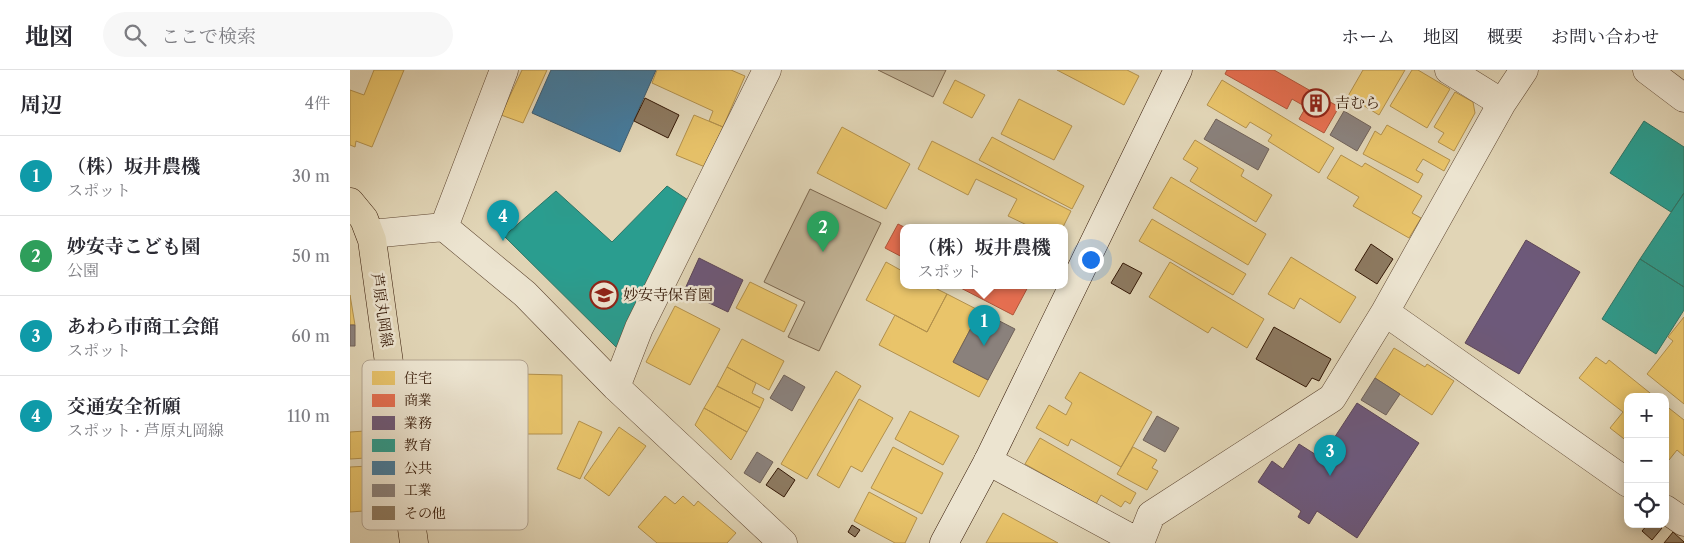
<!DOCTYPE html>
<html lang="ja">
<meta charset="utf-8">
<style>
:root{--surface:#fff;--page:#f7f7f7;--text:#2b2b33;--muted:#7c7c81;--line:#e1e1e2;--accent:#d93025}
body{margin:0;font-family:"Libre Caslon Text","Noto Serif JP",serif;background:var(--page);color:var(--text)}
.controls{position:absolute;right:15px;bottom:15px;display:grid;overflow:hidden;border-radius:10px;box-shadow:0 2px 12px #0003}
.controls button{width:45px;height:45px;display:grid;place-items:center;padding:0;border:0;border-bottom:1px solid var(--line);background:var(--surface);color:var(--text);font:25px sans-serif}
.you{position:absolute;left:740px;top:189px;width:18px;height:18px;margin:-12px;border:4px solid #fff;border-radius:50%;background:#1a73e8;box-shadow:0 0 0 8px #1a73e833}
.badge{display:grid;place-items:center;width:32px;height:32px;border-radius:50%;background:var(--accent);color:#fff;font-size:16px;font-weight:700}
.pin{position:absolute;translate:-50% -41px;filter:drop-shadow(0 1px 2px #0008)}
.pin::after{content:'';position:absolute;top:26px;width:18px;height:15px;background:inherit;clip-path:polygon(0 0,100% 0,50% 100%)}
.popup{position:absolute;left:550px;top:154px;width:168px;height:65px;box-sizing:border-box;display:grid;place-content:center;border-radius:10px;background:var(--surface);filter:drop-shadow(0 1px 4px #0005);font-size:16px;white-space:nowrap;color:var(--muted)}
.popup b{font-size:19px;color:var(--text)}
.popup::after{content:'';position:absolute;left:50%;top:100%;margin-left:-10px;border:10px solid transparent;border-top-color:var(--surface)}
.list{margin:0;padding:0;list-style:none}
h2{display:flex;justify-content:space-between;align-items:center;height:65px;margin:0;padding:0 20px;font-size:21px}
h2 small{font-size:16px;font-weight:400;color:var(--muted)}
.list li{display:grid;grid-template-columns:32px 1fr auto;gap:15px;align-items:center;box-sizing:border-box;height:80px;padding:0 20px;border-top:1px solid var(--line)}
.list b{display:block;font-size:19px;white-space:nowrap}
.list p{margin:0;font-size:16px;white-space:nowrap;color:var(--muted)}
.list em{font-size:16px;font-style:normal;color:var(--muted)}
.icon{flex:none;width:28px;height:28px;fill:none;stroke:currentColor;stroke-width:2;stroke-linecap:round;stroke-linejoin:round}
.map{position:relative;flex:none;width:1334px;height:473px;overflow:hidden}
header{display:flex;align-items:center;gap:30px;box-sizing:border-box;height:70px;padding:0 25px;background:var(--surface);border-bottom:1px solid var(--line)}
header strong{font-size:24px}
nav{display:flex;gap:28px;margin-inline-start:auto;font-size:18px}
.search{width:350px;height:45px;background:var(--page);display:flex;align-items:center;gap:12px;box-sizing:border-box;padding:0 18px;border-radius:28px;color:var(--muted);font-size:19px}
main{display:flex}
aside{flex:1;background:var(--surface)}
.map>svg:first-child{display:block}
</style>
<header>
<strong>地図</strong>
<div class="search"><svg class="icon" aria-label="search" viewBox="0 0 24 24"><circle cx="10" cy="10" r="6"/><path d="M15 15l6 6"/></svg>ここで検索</div>
<nav><a>ホーム</a><a>地図</a><a>概要</a><a>お問い合わせ</a></nav>
</header>
<main>
<aside>
<h2>周辺<small>4件</small></h2>
<ul class="list">
<li><span class="badge" style="background:#0f9aa8">1</span><div><b>（株）坂井農機</b><p>スポット</p></div><em>30 m</em></li>
<li><span class="badge" style="background:#2e9e5b">2</span><div><b>妙安寺こども園</b><p>公園</p></div><em>50 m</em></li>
<li><span class="badge" style="background:#0f9aa8">3</span><div><b>あわら市商工会館</b><p>スポット</p></div><em>60 m</em></li>
<li><span class="badge" style="background:#0f9aa8">4</span><div><b>交通安全祈願</b><p>スポット · 芦原丸岡線</p></div><em>110 m</em></li>
</ul>
</aside>
<div class="map">
<svg width="1334" height="473" viewBox="0 0 1334 473">
<rect width="100%" height="100%" fill="#e1d5b6"/>
<filter id="stains"><feTurbulence type="fractalNoise" baseFrequency=".004" numOctaves="4"/><feColorMatrix values="0 0 0 0 .2 0 0 0 0 .09 0 0 0 0 .02 0 0 0 .5 -.17"/></filter>
<radialGradient id="worn" r=".72"><stop offset=".6" stop-color="#630" stop-opacity="0"/><stop offset="1" stop-color="#630" stop-opacity=".3"/></radialGradient>
<!-- green -->
<path fill="#c3b598" stroke="#7b664e" d="M528,0H596L583,27Z
M460,119L531,153L469,281L438,267L455,232L414,212Z"/>
<!-- homes -->
<path fill="#e9c46a" stroke="#b2904c" d="M24,0H54L22,77L6,71L5,77L0,75V20L14,25Z
M172,0H197L173,53L151,45Z
M307,0H381L395,6L373,57L359,51L363,41L302,13Z
M707,0H777L789,6L774,35Z
M1013,0H1055L1029,45L998,26Z
M1062,0H1068L1100,19L1077,58L1040,36Z
M605,10L635,25L622,48L593,33Z
M872,10L984,78L969,103L918,71L922,65L900,52L896,58L857,35Z
M1105,22L1123,32L1125,43L1104,81L1088,72L1094,63L1084,57Z
M669,29L722,56L704,90L651,64Z
M344,45L373,57L355,97L326,85Z
M1037,55L1100,90L1094,101L1073,89L1066,100L1073,104L1068,113L1013,84L1025,61L1031,65Z
M492,57L560,94L536,139L467,103Z
M642,67L734,116L722,139L629,90Z
M845,70L894,100L891,106L922,125L906,152L840,111L848,98L833,89Z
M582,71L721,141L713,157H681L658,146L667,129L626,109L618,125L568,99Z
M991,85L1012,97L1015,93L1072,126L1062,143L1071,148L1059,168L1003,136L1009,127L977,108Z
M821,107L916,164L898,195L803,138Z
M802,149L896,204L883,225L789,171Z
M941,187L1006,227L990,253L950,228L944,239L918,224Z
M536,192L554,202V215H579L597,224L577,262L516,230Z
M820,192L914,249L897,278L862,257L858,263L799,227Z
M400,212L447,235L434,262L386,238Z
M597,224L630,241L603,292L638,310L629,327L529,275L545,245L577,262Z
M0,225L5,255H0Z
M325,236L370,259L340,315L296,292Z
M1334,247V334L1297,304L1323,271L1318,267Z
M392,269L434,291L419,320L377,297Z
M1044,278L1075,297L1077,294L1104,311L1082,345L1025,308Z
M1246,287L1256,294L1259,290L1305,327H1278V372L1260,358L1273,342L1229,308Z
M377,297L406,313L402,323L414,329L410,338L367,316Z
M486,301L511,316L457,409L431,394Z
M730,302L802,342L771,397L721,369L718,376L686,358L699,335L716,345L722,333L715,328Z
M88,303L157,304L156,348H88Z
M169,304L212,305V364H168Z
M367,316L410,338L397,362L354,338Z
M509,329L543,348L512,402L501,396L489,418L467,405Z
M1315,335L1334,350V386L1327,380L1319,390L1315,387Z
M354,338L397,362L381,390L345,355Z
M560,341L609,366L593,395L545,369Z
M229,351L252,362L230,409L207,399Z
M269,357L296,376L259,426L234,408Z
M15,361L16,388L0,389V362Z
M690,368L786,423L780,434L775,431L771,437L751,425L746,434L675,394Z
M543,377L593,403L572,444L521,418Z
M783,377L807,390L802,398L808,401L797,420L767,404Z
M19,396L21,417L26,416L28,440L0,442V397Z
M174,409L177,449L106,452L104,412Z
M519,422L567,448L555,473H545L504,451Z
M315,426L325,434L333,426L344,436L348,431L386,463L377,473H307L288,457Z
M653,443L708,473H636Z"/>
<!-- shops -->
<path fill="#e76f51" stroke="#b1553a" d="M877,0H924L989,37L974,63L949,49L956,37L942,29L937,39L875,4Z
M548,154L554,157V188L535,178Z
M605,215H679L663,245Z"/>
<!-- offices -->
<path fill="#6d597a" stroke="#5c4557" d="M1176,170L1230,202L1169,304L1115,273Z
M349,188L393,210L378,242L334,221Z
M1007,333L1069,373L1007,468L967,441L959,454L948,447L951,441L908,412L922,391L933,399L949,374L971,388Z"/>
<!-- schools -->
<path fill="#2a9d8f" stroke="#2d7566" d="M1294,51L1334,77V123L1321,142L1260,103Z
M317,116L344,134L267,278L154,166L206,121L262,172Z
M1334,123V217L1290,189Z
M1290,189L1334,217V240L1306,284L1252,249Z"/>
<!-- public -->
<path fill="#457b9d" stroke="#405d6f" d="M201,0H306L270,82L182,43Z"/>
<!-- industry -->
<path fill="#8a817c" stroke="#706158" d="M994,41L1021,57L1007,81L980,65Z
M866,49L919,79L908,100L854,69Z
M630,241L665,259L638,310L603,292Z
M0,255H5V276H0Z
M434,305L455,317L442,341L420,328Z
M1025,308L1050,324L1036,345L1011,330Z
M807,346L829,358L815,382L793,370Z
M407,382L423,392L410,413L394,403Z"/>
<!-- building -->
<path fill="#8d7a61" stroke="#331705" d="M295,28L329,45L318,68L284,51Z
M1021,174L1043,189L1027,214L1005,200Z
M773,193L792,203L780,224L761,213Z
M924,257L981,289L969,311L962,308L956,317L906,289Z
M428,398L445,410L434,427L416,415Z
M1298,454H1308L1312,458L1302,470L1292,461Z
M502,455L510,460L505,467L498,462Z
M1323,462L1334,472V473H1314Z"/>
<g fill="none" stroke-linecap="round" stroke-linejoin="round">
<!-- street casing -->
<g stroke="#5e4631" stroke-width="29">
<path id="street" d="M1297,0L1334,28
M1152,33L1174,0
M94,157L154,0
M21,164L94,157L175,224L266,317L433,473
M1035,242L1152,33L1099,0
M266,317L289,258L417,0
M638,391L790,473L801,445L982,328L1035,242L1278,413
M1315,439L1334,452"/>
</g>
<!-- secondary casing -->
<g stroke="#331705" stroke-width="29">
<path id="secondary" d="M594,473L638,391L828,0"/>
</g>
<!-- primary casing -->
<g stroke="#331705" stroke-width="29">
<path id="primary" d="M0,132L14,149L22,170L64,473"/>
</g>
<!-- street -->
<use href="#street" stroke="#ece4d0" stroke-width="28"/>
<!-- secondary -->
<use href="#secondary" stroke="#ece4d0" stroke-width="28"/>
<!-- primary -->
<use href="#primary" stroke="#e1d5b6" stroke-width="28"/>
</g>
<!-- icons -->
<defs>
<g id="building-ring" transform="scale(1.4375)"><circle r="9.5" fill="#ece4d0" stroke="#8f2418" stroke-width="1.5"/><path d="M-4-6H4V6H1V3H-1V6H-4ZM-2.5-4.3h1.7v1.8h-1.7ZM.8-4.3h1.7v1.8H.8ZM-2.5-1h1.7V.8h-1.7ZM.8-1h1.7V.8H.8Z" fill="#8f2418"/></g>
<g id="school-ring" transform="scale(1.4375)"><circle r="9.5" fill="#ece4d0" stroke="#8f2418" stroke-width="1.5"/><path d="M0-5L7-2L0 1L-7-2ZM-4 1L0 2.5L4 1V4Q0 6-4 4Z" fill="#8f2418"/></g>
</defs>
<g fill-rule="evenodd">
<use href="#building-ring" x="966" y="33"/>
<use href="#school-ring" x="254" y="225"/>
</g>
<g text-anchor="middle" stroke-width="5" stroke-linejoin="round" paint-order="stroke">
<!-- poi labels -->
<g font-size="15" fill="#331705" stroke="#ece4d0" text-anchor="start">
<text x="985" y="38">吉むら</text>
<text x="273" y="230">妙安寺保育園</text>
</g>
<!-- street labels -->
<g font-size="15" fill="#331705" stroke="#ece4d0">
<text transform="translate(32 240) rotate(82)" y="5">芦原丸岡線</text>
</g>
</g>
<!-- legend -->
<rect x="12" y="290" width="166" height="170" rx="8" fill="#ece4d0" stroke="#b4a693" stroke-width="1"/>
<rect x="22" y="301" width="23" height="14" fill="#e9c46a"/>
<rect x="22" y="324" width="23" height="13" fill="#e76f51"/>
<rect x="22" y="346" width="23" height="14" fill="#6d597a"/>
<rect x="22" y="369" width="23" height="13" fill="#2a9d8f"/>
<rect x="22" y="391" width="23" height="14" fill="#457b9d"/>
<rect x="22" y="414" width="23" height="13" fill="#8a817c"/>
<rect x="22" y="436" width="23" height="14" fill="#8d7a61"/>
<g font-size="14" fill="#331705">
<text x="54" y="313">住宅</text>
<text x="54" y="335">商業</text>
<text x="54" y="358">業務</text>
<text x="54" y="380">教育</text>
<text x="54" y="403">公共</text>
<text x="54" y="425">工業</text>
<text x="54" y="448">その他</text>
</g>
<rect width="100%" height="100%" filter="url(#stains)"/>
<rect width="100%" height="100%" fill="url(#worn)"/>
</svg>
<div class="controls">
<button>+</button>
<button>−</button>
<button><svg class="icon" aria-label="locate" viewBox="0 0 24 24"><circle cx="12" cy="12" r="6"/><path d="M12 2v4M12 18v4M2 12h4M18 12h4"/></svg></button>
</div>
<div class="you"></div>
<div class="pin badge" style="left:634px;top:276px;background:#0f9aa8">1</div>
<div class="popup"><b>（株）坂井農機</b>スポット</div>
<div class="pin badge" style="left:473px;top:182px;background:#2e9e5b">2</div>
<div class="pin badge" style="left:980px;top:406px;background:#0f9aa8">3</div>
<div class="pin badge" style="left:153px;top:171px;background:#0f9aa8">4</div>
</div>
</main>
